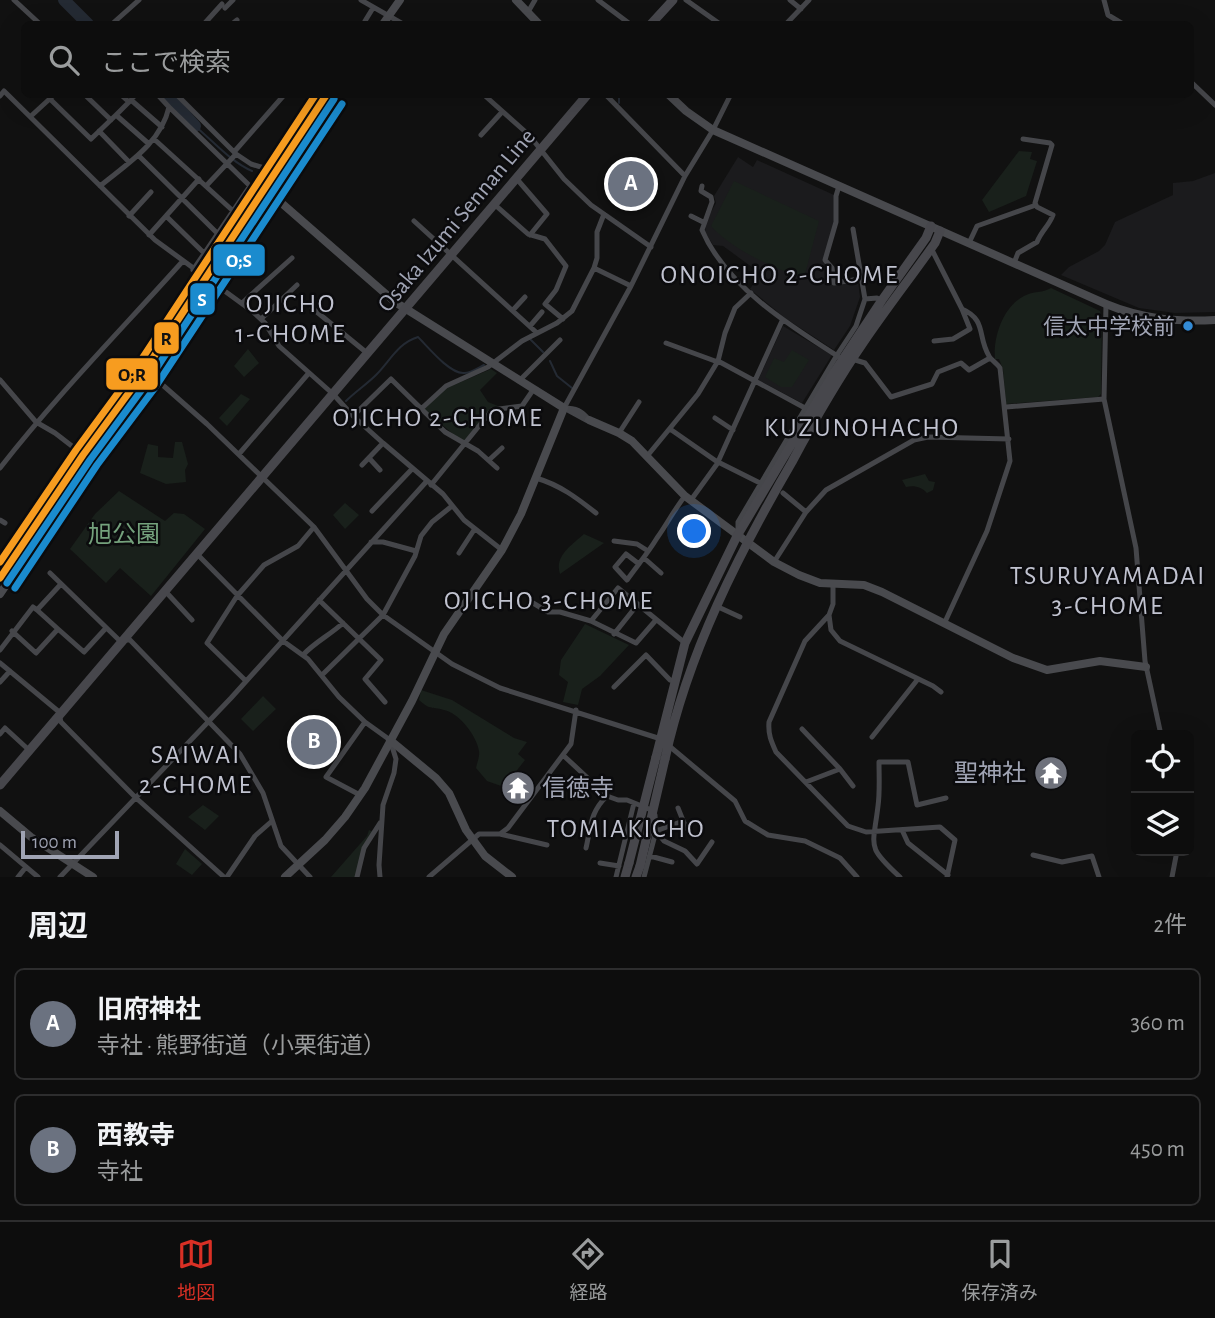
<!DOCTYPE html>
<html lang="ja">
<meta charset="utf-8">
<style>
:root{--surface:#0d0d0d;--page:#161616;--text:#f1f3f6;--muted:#9a9c9d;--line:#2d2d2e;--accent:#d93025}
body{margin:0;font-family:"Alegreya Sans","Noto Sans JP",sans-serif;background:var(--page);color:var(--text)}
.controls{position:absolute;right:21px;bottom:21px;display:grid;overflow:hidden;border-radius:10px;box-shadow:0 7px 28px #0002}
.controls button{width:63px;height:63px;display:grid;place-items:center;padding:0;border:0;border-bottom:2px solid var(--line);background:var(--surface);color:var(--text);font:35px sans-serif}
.scale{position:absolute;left:21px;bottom:18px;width:98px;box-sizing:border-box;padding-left:7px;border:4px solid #a0a4b4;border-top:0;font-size:19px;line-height:24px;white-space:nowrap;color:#a0a4b4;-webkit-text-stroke:5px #0b0b0d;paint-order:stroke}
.you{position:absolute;left:695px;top:532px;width:24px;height:24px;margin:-18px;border:5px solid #fff;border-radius:50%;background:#1a73e8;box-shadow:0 0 0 10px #1a73e833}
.badge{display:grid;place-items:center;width:46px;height:46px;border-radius:50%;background:var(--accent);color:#fff;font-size:23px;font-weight:700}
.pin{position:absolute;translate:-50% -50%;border:4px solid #fff;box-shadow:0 2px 7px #0006}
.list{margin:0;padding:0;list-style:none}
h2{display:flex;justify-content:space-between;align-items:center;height:91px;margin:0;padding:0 28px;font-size:30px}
h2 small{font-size:23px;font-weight:400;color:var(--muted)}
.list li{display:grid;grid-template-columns:46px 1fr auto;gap:21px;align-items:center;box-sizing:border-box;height:112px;margin:0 14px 14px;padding:0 14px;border:2px solid var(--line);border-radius:10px}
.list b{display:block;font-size:26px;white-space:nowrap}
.list p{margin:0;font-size:23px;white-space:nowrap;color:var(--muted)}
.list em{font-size:23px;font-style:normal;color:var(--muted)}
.icon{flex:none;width:38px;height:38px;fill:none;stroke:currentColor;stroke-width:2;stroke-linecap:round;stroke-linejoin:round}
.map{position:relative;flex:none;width:1215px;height:877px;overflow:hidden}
.search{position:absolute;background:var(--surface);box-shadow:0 7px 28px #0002;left:21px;right:21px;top:21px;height:77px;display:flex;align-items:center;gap:18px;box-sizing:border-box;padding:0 24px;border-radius:10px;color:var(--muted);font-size:26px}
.sheet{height:343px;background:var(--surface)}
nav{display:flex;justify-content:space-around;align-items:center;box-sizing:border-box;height:98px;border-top:2px solid var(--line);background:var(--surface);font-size:19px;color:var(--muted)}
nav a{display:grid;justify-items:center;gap:4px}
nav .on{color:var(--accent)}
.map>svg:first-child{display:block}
</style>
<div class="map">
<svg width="1215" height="877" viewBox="0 0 1215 877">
<rect width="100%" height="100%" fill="#111"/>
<!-- built -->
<path fill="#1b1b1d" d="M738,157L753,167L757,160L834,195L835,221L824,261L830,269L833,284L858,281L860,297L850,326L834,350L785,318L750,289L760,273L723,246L713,245L705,232L706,221L716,203L714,196Z
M1215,173V312L1175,313L1139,308L1061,275L1069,267L1099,251L1105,245L1115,222L1173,195V183L1193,181Z
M783,326L832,355L802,403L758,380Z"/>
<!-- green -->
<path fill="#19201b" d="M1019,151L1032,152L1030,159L1037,161L1026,196L989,212L982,200Z
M734,181L819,221L804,278C775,269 731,249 711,226Z
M1051,288L1100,311L1102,320L1101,394L1098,397L1006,404L1003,369L999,359H995C993,337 1003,307 1024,296C1033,291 1043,293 1051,288Z
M248,349L259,363L244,377L234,366Z
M792,350L809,360L792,387H781L765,377L774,358L784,362Z
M491,369L497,373L480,390L488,402L498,406L491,408L464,441H461L425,410V407L447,388Z
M241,394L250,399L227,426L219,418Z
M175,442H182L188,464L185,470L186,482L166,484L140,473L148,444L158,446V457L173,458Z
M925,474L929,481L935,482L933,490L927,493C922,487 914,485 906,487L902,480Z
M119,491L165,521L174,513L184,514L205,529L151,596L120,568L106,583L70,549L95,514Z
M345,503L359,515L345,529L333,515Z
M584,534L604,543L560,574C554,556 572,545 584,534Z
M585,624L629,645L600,676L582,689L578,705L563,702L568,682L559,675L561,660Z
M421,690L452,700L514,738L527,742L518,754L525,760L504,787L487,781L476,768C477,763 480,756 479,751C477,736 459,713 444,710C430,706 432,711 419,700Z
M263,696L276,709L253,731L241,719Z
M203,805L219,816L205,830L188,817Z
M369,830L373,832L356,877H331L367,836Z
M185,849L202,864L192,875L176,864Z"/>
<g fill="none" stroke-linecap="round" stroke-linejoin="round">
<!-- stream -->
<path stroke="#242a33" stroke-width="2" d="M619,94V103
M195,126C213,141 231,162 252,171
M530,339L543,352
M550,361L557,376L572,388
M346,401C355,392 367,384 376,375C390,361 398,343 418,337C428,347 449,373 463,373C469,374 478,368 484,365"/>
<!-- river -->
<path stroke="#242a33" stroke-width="12" d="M64,0L88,24
M166,94L195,126"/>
<!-- street -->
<path stroke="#45464a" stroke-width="5" d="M14,0L40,24
M361,0L403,24
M598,0L630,24
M686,0L720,24
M790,0L801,9
M1104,0L1108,15L1123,24
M225,8L233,0
M528,12L535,0
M365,21L373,8
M112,24L139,0
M204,24L222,4
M232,24L237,20
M786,24L809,0
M1190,81L1215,105
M84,94L111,120
M120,94L129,102
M136,94L131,100L162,127
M176,94L236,154L206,186
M483,94L529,135L564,179L591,205L651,247
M605,94L685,176
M0,96L4,91L155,240L252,311L265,323L279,346L333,394L353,416L383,443L443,494L464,520L502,550
M50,99L91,139L116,115
M131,100L116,115L149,144
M169,107L250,186L193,270
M31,116L55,94
M99,131L129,162
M481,135L502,112
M154,139L232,210
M234,152L285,94
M236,154L251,164L264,168
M138,155L217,233
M516,178L547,214L530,235
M100,186C128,163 161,143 169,107L157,94
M702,186L701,191L711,197L712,202L702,230C726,286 790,326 839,357
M839,186L836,196V222L825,260L832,268L834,283L860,279
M494,204L528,234L545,239L566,266L556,290L545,304L563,319
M129,216L151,192
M166,216L204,253
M691,216L703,222
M414,221L537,333
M853,229L865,299
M149,235L199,179
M969,243L977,226L1036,205
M931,248L962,309C987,320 977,336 989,356C991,360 997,363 1000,368L1010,461L987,531L944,624
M1014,263L1018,253L1037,242C1042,230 1049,226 1053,215L1037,207L1035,203L1052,145L1050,143L1023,139
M594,268L631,286
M242,303L292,258
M1106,304L1104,399L1136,548L1145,661L1161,735
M312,308L367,353
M513,310L525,297
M261,319L297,285
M530,326L542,312
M934,341L953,339L970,329L962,309
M666,343L715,361H718L805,408
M852,359L865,363L891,397L932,384L938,372L961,363L969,370L990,358
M149,373L207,424L314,527L367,599L383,615L452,664L500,688L661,739
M0,380L36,422L55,433L90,460
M519,381L560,340
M1006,407L1104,399
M564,408L631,286L685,176L713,130L731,94
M564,408C576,408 582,411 589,420
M564,408L586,420
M421,409L446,386L488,367L522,341L557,323L572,311L594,268L597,258V232L604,214
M353,416L391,379L445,432L478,451L497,468
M715,418L733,430
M670,429L716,461L760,483
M619,433L639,402
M239,454L308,374
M648,455L698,394L718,361L725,333L735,308L751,293
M369,458L380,470
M489,460L502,448
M362,465L383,443
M0,468C57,395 121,330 182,262
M536,478C560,485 577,498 596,513
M431,485L492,410L522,406L533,390
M783,493L806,512
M691,500L717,464L782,321
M372,511L412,469
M0,520L5,523
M738,529V522L837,355L856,326L865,299L877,298L882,300
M614,541L637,544L648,551
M371,542H383L416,551
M459,553L474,530
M197,554L283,641L308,659L339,697L365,722L390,740L396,759L394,773L383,805L379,865L380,877
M644,558L661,573
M774,562L806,512L826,490L914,440L928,437L1009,439
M639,564L626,554L615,567L627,580C637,566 648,553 657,538C667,524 674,510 685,496
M50,573L119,640H130L240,754L263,793L281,846L310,877
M833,583V604L829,615L805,641L769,722C768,734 771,741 776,752L848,826L866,832L940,827L955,840L947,877
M166,592L192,620
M319,600L381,660L365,679L385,702
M533,603L548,612H560L591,621L618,588L685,643
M716,606L740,617
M37,610L58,629
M829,615L831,630L840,641L933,686L941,692
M591,621L636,643L656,620
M12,631L36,653L58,629L84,652L106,628
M614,634L638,604
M0,650L33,607L37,610L61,584
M303,655C315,642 330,635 343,623
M0,663L58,711L61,722L135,797L224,877
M322,675L383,615L415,556L421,536L432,522L452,506
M246,681L207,643L237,596L264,565L298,546L314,527
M0,682L10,671
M614,687L646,655L670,680L675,681
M802,729L840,769L853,786
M0,734L5,728L30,751
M872,737L918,679
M668,745L735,801L745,821L768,835L805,841L840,858L857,877
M564,756L607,796L618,800H627L649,809L655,815L656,831L644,877
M806,782L840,769
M360,795L326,777L365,722
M678,808L686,828
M902,830L908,843L948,875
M656,831L664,841L685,851L697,864L712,842
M656,831L683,821
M500,834L547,845
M0,845L38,877
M586,848C591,827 590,812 607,796
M1033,855L1062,862L1092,856L1099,877
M650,856L672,862
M600,863L619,866
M18,877L26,867
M60,877L231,698L426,482
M227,877L255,836L272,821
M357,877L364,848L380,823
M429,877L479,834H500L508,828L571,744L576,710
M616,877L634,803
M900,877C866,846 873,848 878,806C880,792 879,776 879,762H908L917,805L946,798
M1172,877L1177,851"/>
<!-- secondary -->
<path stroke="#494a4e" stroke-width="8" d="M516,0L539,24
M383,24L400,0
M668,94L686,111L713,130L1106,304C1142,319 1177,322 1215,320
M270,193L395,302L564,408L521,514L502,550L444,634L412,701L365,788L345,817L325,840L285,877
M589,420L619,433L632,441L685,496L774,562L799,575L820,583L864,585L882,592L1013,658L1047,670L1100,661L1146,667
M0,594L336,94
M390,740L436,778L449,793L466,830L485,856L512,877
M0,811L31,837L93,877"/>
<!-- primary -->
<path stroke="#47474c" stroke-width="9" d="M651,24L673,0
M656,757L685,643L737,536L833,374L882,300L926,238L931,226
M665,759C688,653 738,555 792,462C814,421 837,381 863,343C886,309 911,277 935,243L940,231
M0,785L588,94
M625,877L629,863
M636,877L640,866"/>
<!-- primary-bridge -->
<path stroke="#47474c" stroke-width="9" d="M629,863L656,757
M640,866L665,759"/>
<!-- rail-1 casing -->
<g stroke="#0b0b0d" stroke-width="12">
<path id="rail-1" d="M0,578L83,455L139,379L327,94"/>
</g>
<!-- rail-2 casing -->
<g stroke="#0b0b0d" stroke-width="12">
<path id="rail-2" d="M7,583L90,460L146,384L334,99"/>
</g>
<!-- rail-3 casing -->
<g stroke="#0b0b0d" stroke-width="12">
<path id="rail-3" d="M0,562L76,450L132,374L316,94"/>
</g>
<!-- rail-4 casing -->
<g stroke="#0b0b0d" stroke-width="12">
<path id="rail-4" d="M15,588L97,465L154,389L342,104"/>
</g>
<!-- rail-1 -->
<use href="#rail-1" stroke="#f79c1f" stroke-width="7"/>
<!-- rail-2 -->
<use href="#rail-2" stroke="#1a8bce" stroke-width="7"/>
<!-- rail-3 -->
<use href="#rail-3" stroke="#f79c1f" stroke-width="7"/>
<!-- rail-4 -->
<use href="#rail-4" stroke="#1a8bce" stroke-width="7"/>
</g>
<!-- icons -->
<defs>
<g id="temple-disc" transform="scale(1.75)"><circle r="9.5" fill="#6e717b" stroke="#0b0b0d"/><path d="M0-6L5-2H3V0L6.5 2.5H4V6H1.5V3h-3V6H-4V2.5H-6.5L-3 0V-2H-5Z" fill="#fff"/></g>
</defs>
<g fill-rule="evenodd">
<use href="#temple-disc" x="1051" y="773"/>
<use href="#temple-disc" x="518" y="788"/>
</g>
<!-- markers -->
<circle fill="#338bd7" stroke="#0b0b0d" stroke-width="2.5" cx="1188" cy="326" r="6"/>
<g text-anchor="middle" stroke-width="5" stroke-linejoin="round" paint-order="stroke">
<!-- bus labels -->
<g font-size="22" fill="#a0a4b4" stroke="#0b0b0d" text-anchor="end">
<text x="1175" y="334">信太中学校前</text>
</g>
<!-- street labels -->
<g font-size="24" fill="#a0a4b4" stroke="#0b0b0d">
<text transform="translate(456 220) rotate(-50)" y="8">Osaka Izumi Sennan Line</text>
</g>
<!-- park labels -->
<g font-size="24" fill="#74a17c" stroke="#0b0b0d">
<text x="124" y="542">旭公園</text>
</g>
<!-- poi labels -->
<g font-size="24" fill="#a0a4b4" stroke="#0b0b0d" text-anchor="end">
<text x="1026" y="781">聖神社</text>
<text x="542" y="796" text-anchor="start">信徳寺</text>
</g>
<!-- neighbourhood labels -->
<g font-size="26" letter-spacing="2" fill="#c1c3d0" stroke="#0b0b0d">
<text x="780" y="283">ONOICHO 2-CHOME</text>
<text x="291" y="312">OJICHO<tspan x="291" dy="30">1-CHOME</tspan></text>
<text x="438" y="426">OJICHO 2-CHOME</text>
<text x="862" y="436">KUZUNOHACHO</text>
<text x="1108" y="584">TSURUYAMADAI<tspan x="1108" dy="30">3-CHOME</tspan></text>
<text x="549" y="609">OJICHO 3-CHOME</text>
<text x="196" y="763">SAIWAI<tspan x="196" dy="30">2-CHOME</tspan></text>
<text x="626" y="837">TOMIAKICHO</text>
</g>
</g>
<g stroke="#0b0b0d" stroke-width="2.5">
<rect x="212" y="243" width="54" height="34" rx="7" fill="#1a8bce"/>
<rect x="189" y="282" width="27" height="34" rx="7" fill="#1a8bce"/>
<rect x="153" y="321" width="27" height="34" rx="7" fill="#f79c1f"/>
<rect x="105" y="357" width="54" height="34" rx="7" fill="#f79c1f"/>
</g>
<g font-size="19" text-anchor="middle" font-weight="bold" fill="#fff">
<text x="239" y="267">O;S</text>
<text x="202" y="306">S</text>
</g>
<g font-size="19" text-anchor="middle" font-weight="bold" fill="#111">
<text x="166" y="345">R</text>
<text x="132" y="381">O;R</text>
</g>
</svg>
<div class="controls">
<button><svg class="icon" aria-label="locate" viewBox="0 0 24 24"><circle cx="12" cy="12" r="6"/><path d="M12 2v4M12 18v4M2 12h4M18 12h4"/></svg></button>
<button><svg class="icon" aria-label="layers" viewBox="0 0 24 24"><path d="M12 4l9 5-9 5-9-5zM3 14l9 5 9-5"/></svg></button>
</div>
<div class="scale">100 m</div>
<div class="you"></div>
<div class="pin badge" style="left:631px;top:184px;background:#6b7280">A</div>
<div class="pin badge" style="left:314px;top:742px;background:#6b7280">B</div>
<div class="search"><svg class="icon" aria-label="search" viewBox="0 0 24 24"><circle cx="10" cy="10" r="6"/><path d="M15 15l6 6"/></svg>ここで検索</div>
</div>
<section class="sheet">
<h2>周辺<small>2件</small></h2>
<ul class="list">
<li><span class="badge" style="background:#6b7280">A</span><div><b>旧府神社</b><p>寺社 · 熊野街道（小栗街道）</p></div><em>360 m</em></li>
<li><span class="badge" style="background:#6b7280">B</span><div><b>西教寺</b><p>寺社</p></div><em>450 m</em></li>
</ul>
</section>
<nav>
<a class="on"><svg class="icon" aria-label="map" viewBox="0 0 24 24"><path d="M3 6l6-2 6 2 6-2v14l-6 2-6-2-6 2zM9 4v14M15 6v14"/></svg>地図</a>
<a><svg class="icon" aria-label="directions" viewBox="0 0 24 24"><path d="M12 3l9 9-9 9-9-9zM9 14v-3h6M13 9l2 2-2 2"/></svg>経路</a>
<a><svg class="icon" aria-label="saved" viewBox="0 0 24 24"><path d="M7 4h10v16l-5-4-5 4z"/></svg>保存済み</a>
</nav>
